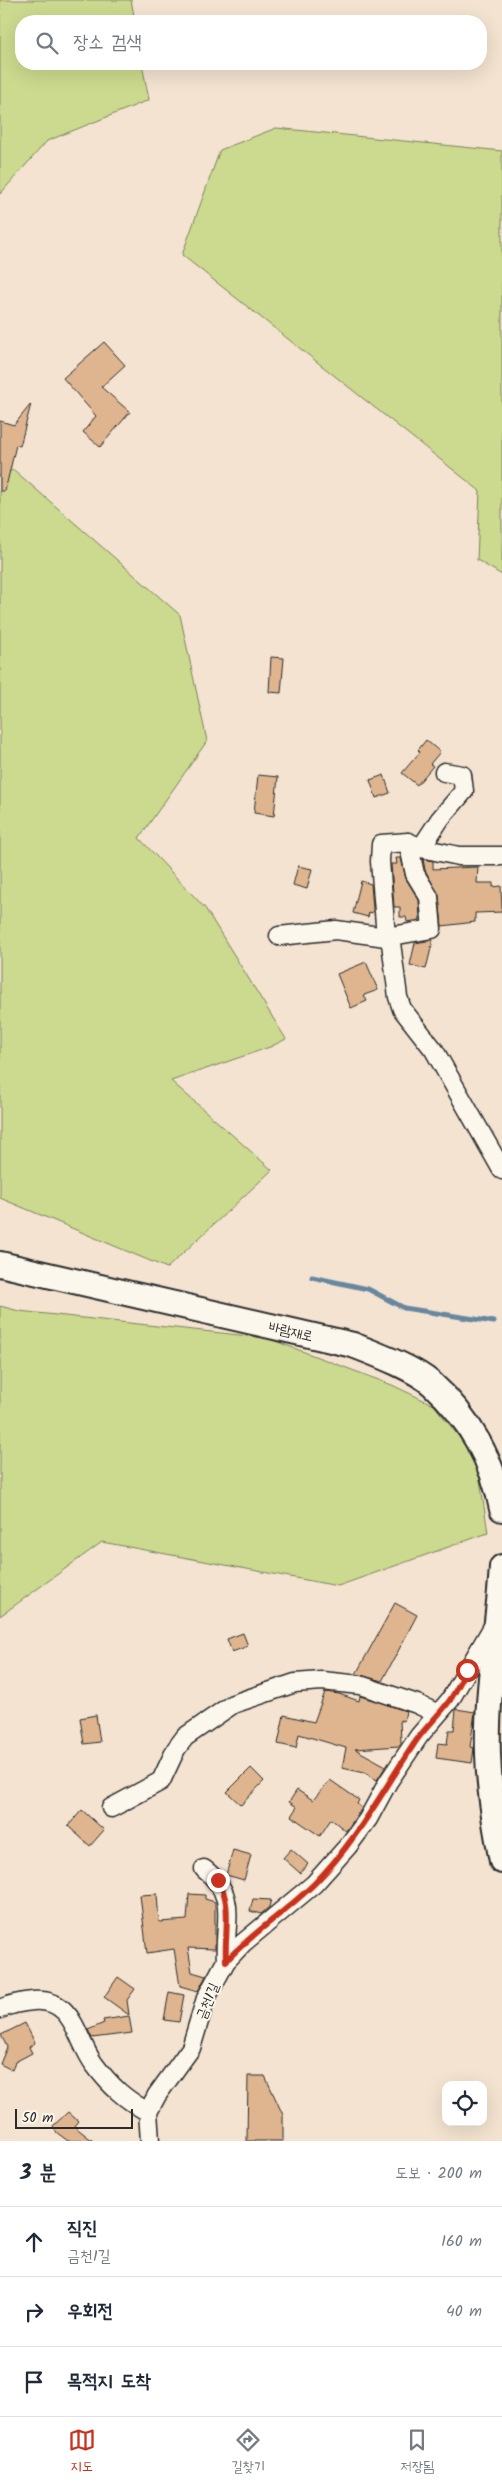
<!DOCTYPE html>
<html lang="ko">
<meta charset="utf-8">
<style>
:root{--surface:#fff;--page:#f2f2f3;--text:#1f2937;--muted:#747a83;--line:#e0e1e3;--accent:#c8321e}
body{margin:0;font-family:Kalam,"Poor Story",sans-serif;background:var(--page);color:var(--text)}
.controls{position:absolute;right:15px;bottom:15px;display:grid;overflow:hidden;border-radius:10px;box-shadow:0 5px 20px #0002}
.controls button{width:45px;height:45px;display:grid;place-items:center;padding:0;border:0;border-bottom:1px solid var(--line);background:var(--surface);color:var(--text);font:25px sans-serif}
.scale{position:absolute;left:15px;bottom:12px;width:118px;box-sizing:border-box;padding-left:5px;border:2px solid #2b2b2b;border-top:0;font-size:14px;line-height:18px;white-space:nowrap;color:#2b2b2b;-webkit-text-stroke:4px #fbf7ec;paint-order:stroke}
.stop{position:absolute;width:15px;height:15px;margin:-11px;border:4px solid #c8321e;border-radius:50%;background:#fff}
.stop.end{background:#c8321e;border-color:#fff;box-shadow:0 1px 5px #0008}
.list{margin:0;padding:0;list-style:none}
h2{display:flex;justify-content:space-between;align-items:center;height:65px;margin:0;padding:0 20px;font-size:21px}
h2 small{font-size:16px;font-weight:400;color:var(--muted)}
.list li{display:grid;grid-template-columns:32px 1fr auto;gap:15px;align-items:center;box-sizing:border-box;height:70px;padding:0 20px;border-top:1px solid var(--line)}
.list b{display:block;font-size:19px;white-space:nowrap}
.list p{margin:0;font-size:16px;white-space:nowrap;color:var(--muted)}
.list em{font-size:16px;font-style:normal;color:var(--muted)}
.icon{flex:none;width:28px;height:28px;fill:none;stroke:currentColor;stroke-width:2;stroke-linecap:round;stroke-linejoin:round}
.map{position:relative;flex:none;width:502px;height:2141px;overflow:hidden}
.search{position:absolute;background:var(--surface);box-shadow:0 5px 20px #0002;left:15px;right:15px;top:15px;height:55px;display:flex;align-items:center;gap:12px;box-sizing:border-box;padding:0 18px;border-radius:20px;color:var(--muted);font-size:19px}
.sheet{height:275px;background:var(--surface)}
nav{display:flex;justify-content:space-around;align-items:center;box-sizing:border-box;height:70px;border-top:1px solid var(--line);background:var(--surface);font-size:14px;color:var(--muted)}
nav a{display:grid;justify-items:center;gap:2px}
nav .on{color:var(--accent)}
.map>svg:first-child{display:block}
</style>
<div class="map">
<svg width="502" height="2141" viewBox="0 0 502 2141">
<rect width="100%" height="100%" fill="#f3e3d0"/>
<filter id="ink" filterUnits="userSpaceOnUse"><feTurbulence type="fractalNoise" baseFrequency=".02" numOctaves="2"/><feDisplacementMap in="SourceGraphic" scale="10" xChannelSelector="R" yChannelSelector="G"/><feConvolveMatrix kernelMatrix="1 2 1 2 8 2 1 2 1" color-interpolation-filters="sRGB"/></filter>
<g filter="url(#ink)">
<!-- green -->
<path fill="#cbda8e" stroke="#7b825c" d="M0,0H131L135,21H21V64H142L149,100L47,141L0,194Z
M276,128L502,151V575L477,560L480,491L182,255L220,150Z
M14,470L180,615L207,741L139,838L205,908L286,1039L270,1047L171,1081L272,1170L167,1268L0,1198V474Z
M0,1306L19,1311L267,1338L392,1385L434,1405L477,1460L488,1533L338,1586L102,1542L0,1616Z"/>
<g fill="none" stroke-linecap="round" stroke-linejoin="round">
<!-- stream -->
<path stroke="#67869f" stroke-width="5" d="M312,1277L368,1289L404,1308L494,1322"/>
</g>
<!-- building -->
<path fill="#dfb58f" stroke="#2b2b2b" d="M104,342L125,365L101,387L130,412L100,447L83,432L96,416L63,378Z
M31,404L20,446L16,445L5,491H0V421L14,425Z
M271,657L284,658L281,693L269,692Z
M426,740L440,752L430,764L433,766L417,785L402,773L420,752L418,750Z
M258,775L278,777L274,816L254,813Z
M384,775L390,793L376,798L370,780Z
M396,858H401L406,879L419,900L420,920L407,922L406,917H400V907H394L391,864H397Z
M423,859L433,861V869L478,867L477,883H493V887L501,886L502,912L475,913V922L442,926L439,896L425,870Z
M298,866L312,869L307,889L293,885Z
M361,881L371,884L373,909L372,913L369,912L368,917L353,913Z
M433,940L426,969L410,965L415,943Z
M366,962L378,990L364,995L367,1001L351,1008L337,974Z
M395,1603L417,1615L395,1657L382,1681L356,1674Z
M243,1633L248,1646L232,1652L227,1639Z
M325,1692L339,1694L359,1701L360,1696L406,1711L404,1721L400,1720L401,1743L399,1746L355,1749L386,1766L377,1780L365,1773L342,1768L346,1748L299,1734L296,1748L278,1744L284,1715L314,1722Z
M456,1709L475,1712L470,1747L474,1748L472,1763L436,1758L438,1743L447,1744L449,1730H454Z
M96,1715L100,1742L84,1744L80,1718Z
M251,1768L264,1781L241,1805L227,1792Z
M330,1780L359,1800L357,1804L362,1808L346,1831L331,1819L320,1836L291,1816L297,1807L289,1802L297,1790L313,1800Z
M82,1810L104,1830L90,1846L68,1826Z
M291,1849L308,1864L300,1873L283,1858Z
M233,1850L251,1855L244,1880L226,1875Z
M157,1894L159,1922L187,1920L189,1894L205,1895V1899L215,1902V1949L188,1948L192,1972L206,1976L198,1991L180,1986L174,1949L147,1953L140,1895Z
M253,1899L271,1900L269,1907L261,1914L250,1911Z
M118,1977L135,1989L127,2000L129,2015L104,1997Z
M169,1992L184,1995L179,2022L164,2020Z
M129,2016L132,2033L92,2038L88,2030L104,2023L103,2020Z
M25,2023L35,2043L29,2047L32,2053L15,2062L12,2070L0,2064L7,2047L1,2035Z
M248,2076H265L283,2115V2141H247Z
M68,2112L78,2121L74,2126L93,2141H68L56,2132L53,2126Z"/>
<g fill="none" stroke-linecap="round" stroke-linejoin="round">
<!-- street casing -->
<g stroke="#2b2b2b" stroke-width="21">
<path id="street" d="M421,848L440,819L464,791L462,775L444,772
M502,856H459L421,848L408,842L381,844L380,861L386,937L391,943L398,997L402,1009L434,1050L502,1170
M279,936L336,930L386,937L432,929L429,897L415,874L408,842
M111,1808L161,1781L176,1749L185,1737L233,1704L295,1683L322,1681L360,1685L417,1704L438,1714
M204,1869C240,1897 223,1922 226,1961
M0,2009C11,2004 22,2002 33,2001C75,1998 75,2038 94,2064C111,2087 125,2099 148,2112
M150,2141L148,2112L157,2095L191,2048L206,1998L226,1961L243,1943L314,1884L348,1846L368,1819L388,1782L419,1736L450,1700L495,1623"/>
</g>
<!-- secondary casing -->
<g stroke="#2b2b2b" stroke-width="28">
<path id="secondary" d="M0,1264L353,1345C376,1354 414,1368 432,1384C469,1417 493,1461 502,1509
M502,1567C498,1629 486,1692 488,1754C489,1790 495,1826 502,1861"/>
</g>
<!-- street -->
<use href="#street" stroke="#fbf7ec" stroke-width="18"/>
<!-- secondary -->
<use href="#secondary" stroke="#fbf7ec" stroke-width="24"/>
</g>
</g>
<g fill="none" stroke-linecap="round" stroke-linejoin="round" filter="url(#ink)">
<!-- route -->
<path stroke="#c8321e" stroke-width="6" d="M218,1880C233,1905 224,1933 226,1961C253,1932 287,1911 315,1883C356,1842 382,1792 414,1744C424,1728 439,1716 450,1700C456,1691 461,1680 467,1670"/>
</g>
<g text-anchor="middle" stroke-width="4" stroke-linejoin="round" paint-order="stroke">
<!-- street labels -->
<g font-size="14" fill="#2b2b2b" stroke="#fbf7ec">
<text transform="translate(291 1331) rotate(13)" y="5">바람재로</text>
<text transform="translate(207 2001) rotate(-68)" y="5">금천1길</text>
</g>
</g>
</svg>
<div class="controls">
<button><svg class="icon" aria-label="locate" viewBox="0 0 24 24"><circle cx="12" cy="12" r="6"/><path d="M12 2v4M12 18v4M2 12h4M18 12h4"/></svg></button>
</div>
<div class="scale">50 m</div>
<div class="stop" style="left:467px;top:1670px"></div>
<div class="stop end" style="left:218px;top:1880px"></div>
<div class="search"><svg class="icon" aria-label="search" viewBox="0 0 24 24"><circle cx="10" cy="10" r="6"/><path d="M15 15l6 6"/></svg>장소 검색</div>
</div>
<section class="sheet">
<h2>3 분<small>도보 · 200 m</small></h2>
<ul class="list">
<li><svg class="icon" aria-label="ahead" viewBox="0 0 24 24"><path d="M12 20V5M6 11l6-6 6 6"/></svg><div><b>직진</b><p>금천1길</p></div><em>160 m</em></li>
<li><svg class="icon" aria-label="right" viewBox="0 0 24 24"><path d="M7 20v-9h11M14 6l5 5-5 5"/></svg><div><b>우회전</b></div><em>40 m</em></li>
<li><svg class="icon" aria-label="arrive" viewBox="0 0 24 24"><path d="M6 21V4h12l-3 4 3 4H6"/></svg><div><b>목적지 도착</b></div></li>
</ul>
</section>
<nav>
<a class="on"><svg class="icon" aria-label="map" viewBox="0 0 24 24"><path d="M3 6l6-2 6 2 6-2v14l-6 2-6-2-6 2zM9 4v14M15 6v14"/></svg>지도</a>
<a><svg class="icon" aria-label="directions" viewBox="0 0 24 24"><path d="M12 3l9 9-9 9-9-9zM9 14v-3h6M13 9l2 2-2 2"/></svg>길찾기</a>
<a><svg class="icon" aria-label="saved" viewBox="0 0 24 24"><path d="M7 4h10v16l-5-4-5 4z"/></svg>저장됨</a>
</nav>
